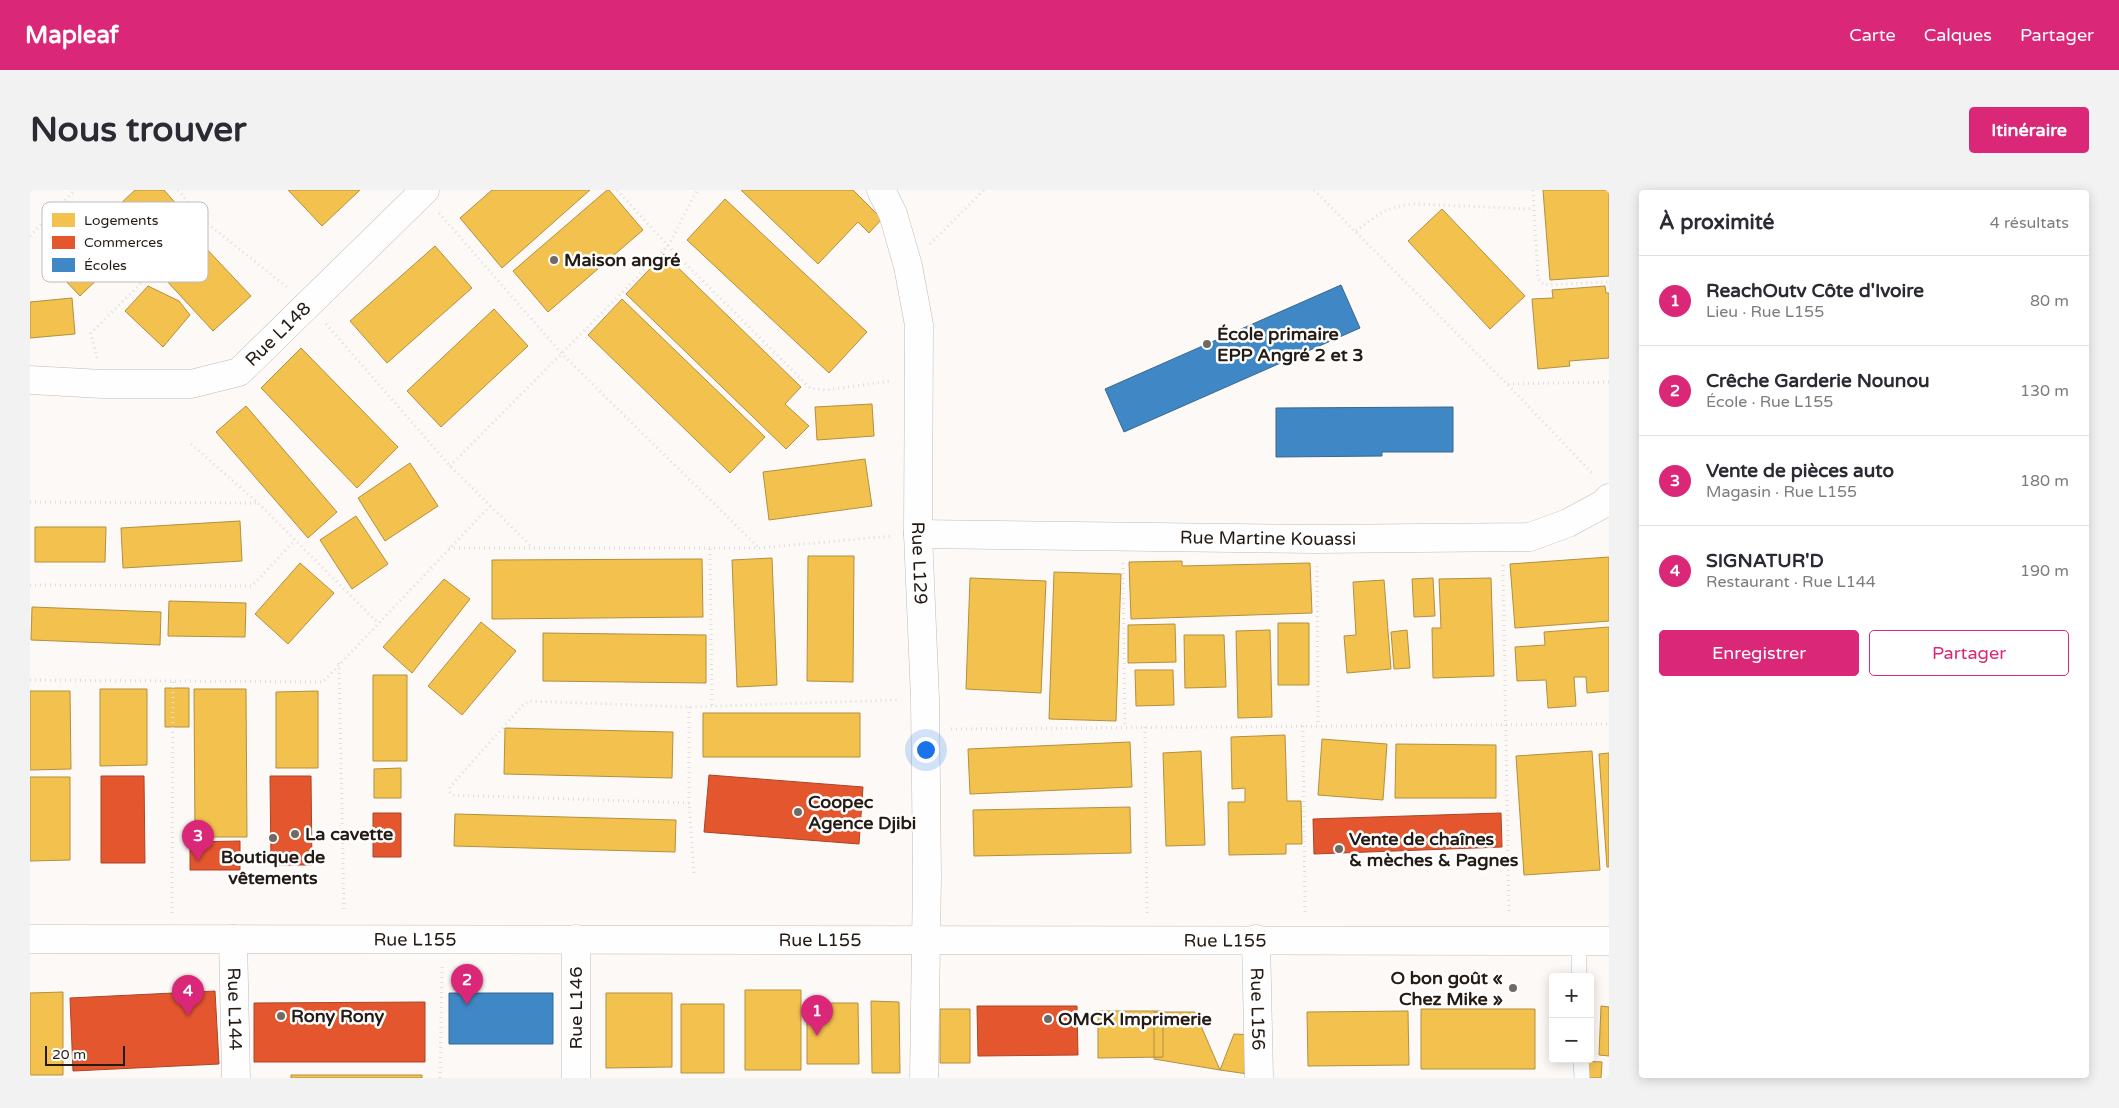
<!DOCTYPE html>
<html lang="fr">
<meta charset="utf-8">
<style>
:root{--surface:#fff;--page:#f2f2f3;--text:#2b2b33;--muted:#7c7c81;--line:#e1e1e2;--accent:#db2777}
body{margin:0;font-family:"Varela Round",sans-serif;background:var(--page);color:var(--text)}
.controls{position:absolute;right:15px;bottom:15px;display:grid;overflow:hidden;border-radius:5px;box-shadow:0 2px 12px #0003}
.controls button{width:45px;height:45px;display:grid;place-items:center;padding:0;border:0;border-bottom:1px solid var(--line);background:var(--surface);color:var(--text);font:25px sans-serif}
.scale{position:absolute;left:15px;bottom:12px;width:80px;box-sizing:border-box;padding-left:5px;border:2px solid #251b15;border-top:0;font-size:14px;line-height:18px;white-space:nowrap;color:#251b15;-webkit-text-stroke:4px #fff;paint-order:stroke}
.you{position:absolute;left:895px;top:559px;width:18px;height:18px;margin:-12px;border:4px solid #fff;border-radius:50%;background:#1a73e8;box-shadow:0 0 0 8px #1a73e833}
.badge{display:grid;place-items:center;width:32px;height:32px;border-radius:50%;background:var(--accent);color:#fff;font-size:16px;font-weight:700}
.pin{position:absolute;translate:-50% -41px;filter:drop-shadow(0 1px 2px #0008)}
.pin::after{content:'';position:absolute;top:26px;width:18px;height:15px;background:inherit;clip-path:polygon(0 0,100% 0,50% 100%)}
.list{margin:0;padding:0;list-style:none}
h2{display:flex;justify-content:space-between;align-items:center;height:65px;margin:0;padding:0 20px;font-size:21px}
h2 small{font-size:16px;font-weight:400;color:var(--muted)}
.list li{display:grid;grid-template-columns:32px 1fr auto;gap:15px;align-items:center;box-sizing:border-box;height:90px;padding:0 20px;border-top:1px solid var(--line)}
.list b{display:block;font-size:19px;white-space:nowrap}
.list p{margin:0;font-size:16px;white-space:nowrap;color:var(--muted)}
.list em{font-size:16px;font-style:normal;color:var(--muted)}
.actions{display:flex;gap:10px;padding:15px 20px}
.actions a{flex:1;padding:11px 0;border:1px solid var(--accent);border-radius:5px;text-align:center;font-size:18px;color:var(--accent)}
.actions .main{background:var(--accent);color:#fff}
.map{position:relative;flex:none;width:1579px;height:888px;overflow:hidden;border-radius:5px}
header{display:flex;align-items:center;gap:30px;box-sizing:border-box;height:70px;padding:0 25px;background:var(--accent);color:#fff}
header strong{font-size:24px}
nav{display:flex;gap:28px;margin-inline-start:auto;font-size:18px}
.intro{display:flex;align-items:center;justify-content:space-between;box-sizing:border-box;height:120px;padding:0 30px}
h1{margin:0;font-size:35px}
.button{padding:12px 22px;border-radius:5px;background:var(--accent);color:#fff;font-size:18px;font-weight:700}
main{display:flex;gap:30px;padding:0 30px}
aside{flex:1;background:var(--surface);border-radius:5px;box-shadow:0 2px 12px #0003}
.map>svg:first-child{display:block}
</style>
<header>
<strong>Mapleaf</strong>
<nav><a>Carte</a><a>Calques</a><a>Partager</a></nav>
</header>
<div class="intro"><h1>Nous trouver</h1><a class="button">Itinéraire</a></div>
<main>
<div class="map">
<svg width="1579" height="888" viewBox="0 0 1579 888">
<rect width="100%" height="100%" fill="#fcf9f7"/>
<!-- homes -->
<path fill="#f2c14e" stroke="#b48f3d" d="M105,0H134L148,16L117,45L89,15Z
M258,0H330L292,36Z
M462,0H560L472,78L430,28Z
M577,0H579L613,40L518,122L483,81Z
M711,0H823L852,29L839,43L828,32L788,74Z
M1513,0H1579V86L1520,90Z
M695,9L837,142L799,183L657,50Z
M69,13L106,52L50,106L13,67Z
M1412,19L1495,106L1460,139L1378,51Z
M172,54L221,106L183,141L135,89Z
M405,56L442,98L357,173L320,131Z
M634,64L771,197L755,214L779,236L756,259L596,104Z
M118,96L149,111L160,125L133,157L95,121Z
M1575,96L1576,103H1579V168L1539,171L1540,176L1508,179L1502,109L1523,108L1522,100Z
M42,108L45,144L0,148V112Z
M592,109L735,247L700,283L558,145Z
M464,119L498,156L411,237L377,201Z
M271,158L368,257L327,298L231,198Z
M842,214L844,246L787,250L785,217Z
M216,216L307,322L278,348L186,242Z
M835,269L842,316L739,330L733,282Z
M380,273L408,316L355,351L328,308Z
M326,326L358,374L322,399L290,350Z
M210,331L212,371L93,378L91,338Z
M5,337H76L75,372H5Z
M778,366H824L823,492L777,491Z
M1579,367V431L1485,438L1480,374Z
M742,368L747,495L707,497L702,370Z
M672,369L673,427L462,429V370Z
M1152,371V376L1280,373L1282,423L1101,429L1099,372Z
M270,373L304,403L258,454L225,424Z
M1024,382L1091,384L1086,531L1019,529Z
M940,388L1016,391L1011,503L936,499Z
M1403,388L1405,426L1384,427L1382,389Z
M1461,388L1464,486L1403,488L1402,438H1411L1409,389Z
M414,389L440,409L382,483L353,457Z
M1354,390L1361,479L1317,483L1314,446L1326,445L1323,392Z
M139,411L216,413L215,447L138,446Z
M2,417L131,422L130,455L1,450Z
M451,432L486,461L432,525L398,496Z
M1248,433H1279V495H1248Z
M1145,434L1146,472L1098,473V435Z
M1579,437V501L1557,503L1556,487H1544L1546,516L1518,518L1516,490L1487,491L1485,457L1515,455L1514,442Z
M1240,440L1242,527L1208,528L1206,441Z
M1377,440L1380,478L1364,479L1361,442Z
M513,443L676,445V493L513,491Z
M1154,445H1194L1196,497L1155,498Z
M1105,480H1143L1144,515L1106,516Z
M343,485H377V571H343Z
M135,498H159V537H135Z
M70,499H117V575L70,576Z
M164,499H216L217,647H165Z
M0,501H40L41,579L0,580Z
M288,501V578H246V502Z
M673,523H830V567H673Z
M475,538L643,542L642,588L474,584Z
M1255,545L1257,611H1271L1272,654H1256V664L1199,665L1198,612H1215V598L1202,599L1201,547Z
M1292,549L1357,554L1353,610L1288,605Z
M1100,552L1102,597L940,604L938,559Z
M1366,554L1466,555V608H1365Z
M1171,561L1175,655L1136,656L1133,563Z
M1562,561L1570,680L1494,685L1486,566Z
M1579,563V677H1577L1569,564Z
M371,578V608H344V579Z
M0,587H40V670L0,671Z
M1100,617L1101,663L944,666L943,620Z
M425,624L646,630L645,662L424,656Z
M715,800H771V880H715Z
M33,802V885H0V803Z
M576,803H642V877L576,878Z
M841,811L869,812L870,883H842Z
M777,813H828L829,874H777Z
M651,814H694V883H651Z
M1571,816L1579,817V866L1569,865Z
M910,819H940V873H910Z
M1391,819H1505V879H1391Z
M1068,821H1133V867L1068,868Z
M1378,821L1379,875L1278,876L1277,822Z
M1124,822H1165L1190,880L1124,869Z
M1204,844L1224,845L1225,885L1190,880Z
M1550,871L1572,872L1571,888H1549Z
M261,885H392V888H261Z"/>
<!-- shops -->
<path fill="#e4572e" stroke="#ab4526" d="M679,585L833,597L829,654L674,642Z
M71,586H114L115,673H71Z
M240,586H281L282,675H241Z
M343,623H371V667H343Z
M1471,623L1472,657L1284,664L1283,629Z
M210,651V680H160V652Z
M185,801L189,874L43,881L40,808Z
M395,812V872H224V813Z
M947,816H1047L1048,865L948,866Z"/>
<!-- schools -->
<path fill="#3f88c5" stroke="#376790" d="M1311,95L1330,138L1094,242L1075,199Z
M1423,217V262H1352V266L1246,267V218Z
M419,803H523V854H419Z"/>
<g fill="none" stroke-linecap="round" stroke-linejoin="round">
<!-- service casing -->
<g stroke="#c1bbb7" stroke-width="16">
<path id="service" d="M1549,751V787
M1551,869L1552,888"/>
</g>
<!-- minor casing -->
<g stroke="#c1bbb7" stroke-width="29">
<g id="minor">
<path id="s1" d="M851,0L863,24L878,76L889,135L888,344L895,509L897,685L894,888"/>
<path id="s2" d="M0,190L72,194H161L209,182L395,0"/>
<path id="s3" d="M888,344L1286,349L1500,347L1538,333L1573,314L1579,308"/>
<path id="s4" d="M203,749L206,888"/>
<path d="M546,749V888"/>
<path id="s5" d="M1226,749L1229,888"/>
</g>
</g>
<!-- tertiary casing -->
<g stroke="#c1bbb7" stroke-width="29">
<g id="tertiary">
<path id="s6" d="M0,749L1579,751"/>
</g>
</g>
<!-- path -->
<path stroke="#dfdedd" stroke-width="3" stroke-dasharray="1 4" stroke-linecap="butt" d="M148,0L174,31L257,97
M587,0L638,56L780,198L796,200L861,191
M1284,0L1477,194L1564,285
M1503,0L1508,89L1514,95L1579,92
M409,23L532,164L729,358
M1326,41C1349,24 1355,17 1384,14L1503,19
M0,46L45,0
M900,54L954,0
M296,134L420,276L503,358
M67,168L61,143L174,31
M1478,194L1579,192
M161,254L228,313L348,433
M420,276L638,56C649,38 656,18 668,0
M0,312L227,313
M419,358H729L862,346
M680,359L682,516
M1093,373L1095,537
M1473,375L1479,724
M1287,376L1288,535
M0,395L222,396L265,350
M309,473L314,722
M0,490L293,492L460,316
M659,517V613L664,685
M1273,536L1275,723
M1115,537L1117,724
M921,539L1579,534
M659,613L422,605L419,601L420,597L494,514L499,511L659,517L869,510
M142,723L143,491
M410,888L412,776"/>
<!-- service -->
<use href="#service" stroke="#fffefe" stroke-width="15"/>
<!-- minor -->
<use href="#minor" stroke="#fffefe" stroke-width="28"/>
<!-- tertiary -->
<use href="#tertiary" stroke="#fffefe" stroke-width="28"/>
</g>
<!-- markers -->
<g fill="#706964" stroke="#fff" stroke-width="2">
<circle cx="524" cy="70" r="5"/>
<circle cx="1177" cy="154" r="5"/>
<circle cx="768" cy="622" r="5"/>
<circle cx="265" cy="644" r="5"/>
<circle cx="243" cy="648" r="5"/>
<circle cx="1309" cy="659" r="5"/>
<circle cx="1483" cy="798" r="5"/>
<circle cx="251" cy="826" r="5"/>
<circle cx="1018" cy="829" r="5"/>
</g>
<g text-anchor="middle" stroke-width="5" stroke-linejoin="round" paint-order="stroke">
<!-- poi labels -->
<g font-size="18" font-weight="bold" fill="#251b15" stroke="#fff" text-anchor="start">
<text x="534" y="76">Maison angré</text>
<text x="1187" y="150">École primaire<tspan x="1187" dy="21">EPP Angré 2 et 3</tspan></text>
<text x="778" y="618">Coopec<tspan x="778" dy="21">Agence Djibi</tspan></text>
<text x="275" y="650">La cavette</text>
<text x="1319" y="655">Vente de chaînes<tspan x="1319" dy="21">&amp; mèches &amp; Pagnes</tspan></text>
<text x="243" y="673" text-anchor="middle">Boutique de<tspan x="243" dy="21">vêtements</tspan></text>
<text x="1473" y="794" text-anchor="end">O bon goût «<tspan x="1473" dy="21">Chez Mike »</tspan></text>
<text x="261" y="832">Rony Rony</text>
<text x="1028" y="835">OMCK Imprimerie</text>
</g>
<!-- street labels -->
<g font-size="18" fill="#251b15" stroke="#fff">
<text dy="6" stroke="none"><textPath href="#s2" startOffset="265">Rue L148</textPath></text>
<text dy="6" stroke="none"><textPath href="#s3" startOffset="350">Rue Martine Kouassi</textPath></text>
<text dy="6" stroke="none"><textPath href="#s1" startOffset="379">Rue L129</textPath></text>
<text dy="6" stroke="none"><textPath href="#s6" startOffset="385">Rue L155</textPath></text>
<text dy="6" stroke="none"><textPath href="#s6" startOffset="1195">Rue L155</textPath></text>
<text dy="6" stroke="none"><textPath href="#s6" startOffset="790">Rue L155</textPath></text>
<text dy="6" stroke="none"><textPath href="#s4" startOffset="70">Rue L144</textPath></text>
<text transform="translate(546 818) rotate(-90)" y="6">Rue L146</text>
<text dy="6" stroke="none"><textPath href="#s5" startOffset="70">Rue L156</textPath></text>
</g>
</g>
<!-- legend -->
<rect x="12" y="12" width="166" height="80" rx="8" fill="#fff" stroke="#bebbb9" stroke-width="1"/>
<rect x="22" y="23" width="23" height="14" fill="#f2c14e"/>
<rect x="22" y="46" width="23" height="13" fill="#e4572e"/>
<rect x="22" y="68" width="23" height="14" fill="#3f88c5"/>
<g font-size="14" fill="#251b15">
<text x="54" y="35">Logements</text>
<text x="54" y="57">Commerces</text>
<text x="54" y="80">Écoles</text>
</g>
</svg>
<div class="controls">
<button>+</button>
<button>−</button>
</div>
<div class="scale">20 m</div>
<div class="you"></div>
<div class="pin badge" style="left:787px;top:846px">1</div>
<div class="pin badge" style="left:437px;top:815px">2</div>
<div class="pin badge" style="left:168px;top:671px">3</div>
<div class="pin badge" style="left:158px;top:826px">4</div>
</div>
<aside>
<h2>À proximité<small>4 résultats</small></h2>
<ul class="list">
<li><span class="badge">1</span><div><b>ReachOutv Côte d'Ivoire</b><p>Lieu · Rue L155</p></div><em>80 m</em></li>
<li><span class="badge">2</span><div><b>Crêche Garderie Nounou</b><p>École · Rue L155</p></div><em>130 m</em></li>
<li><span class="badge">3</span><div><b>Vente de pièces auto</b><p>Magasin · Rue L155</p></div><em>180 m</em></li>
<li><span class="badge">4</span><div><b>SIGNATUR'D</b><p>Restaurant · Rue L144</p></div><em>190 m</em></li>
</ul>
<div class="actions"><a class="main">Enregistrer</a><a>Partager</a></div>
</aside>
</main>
